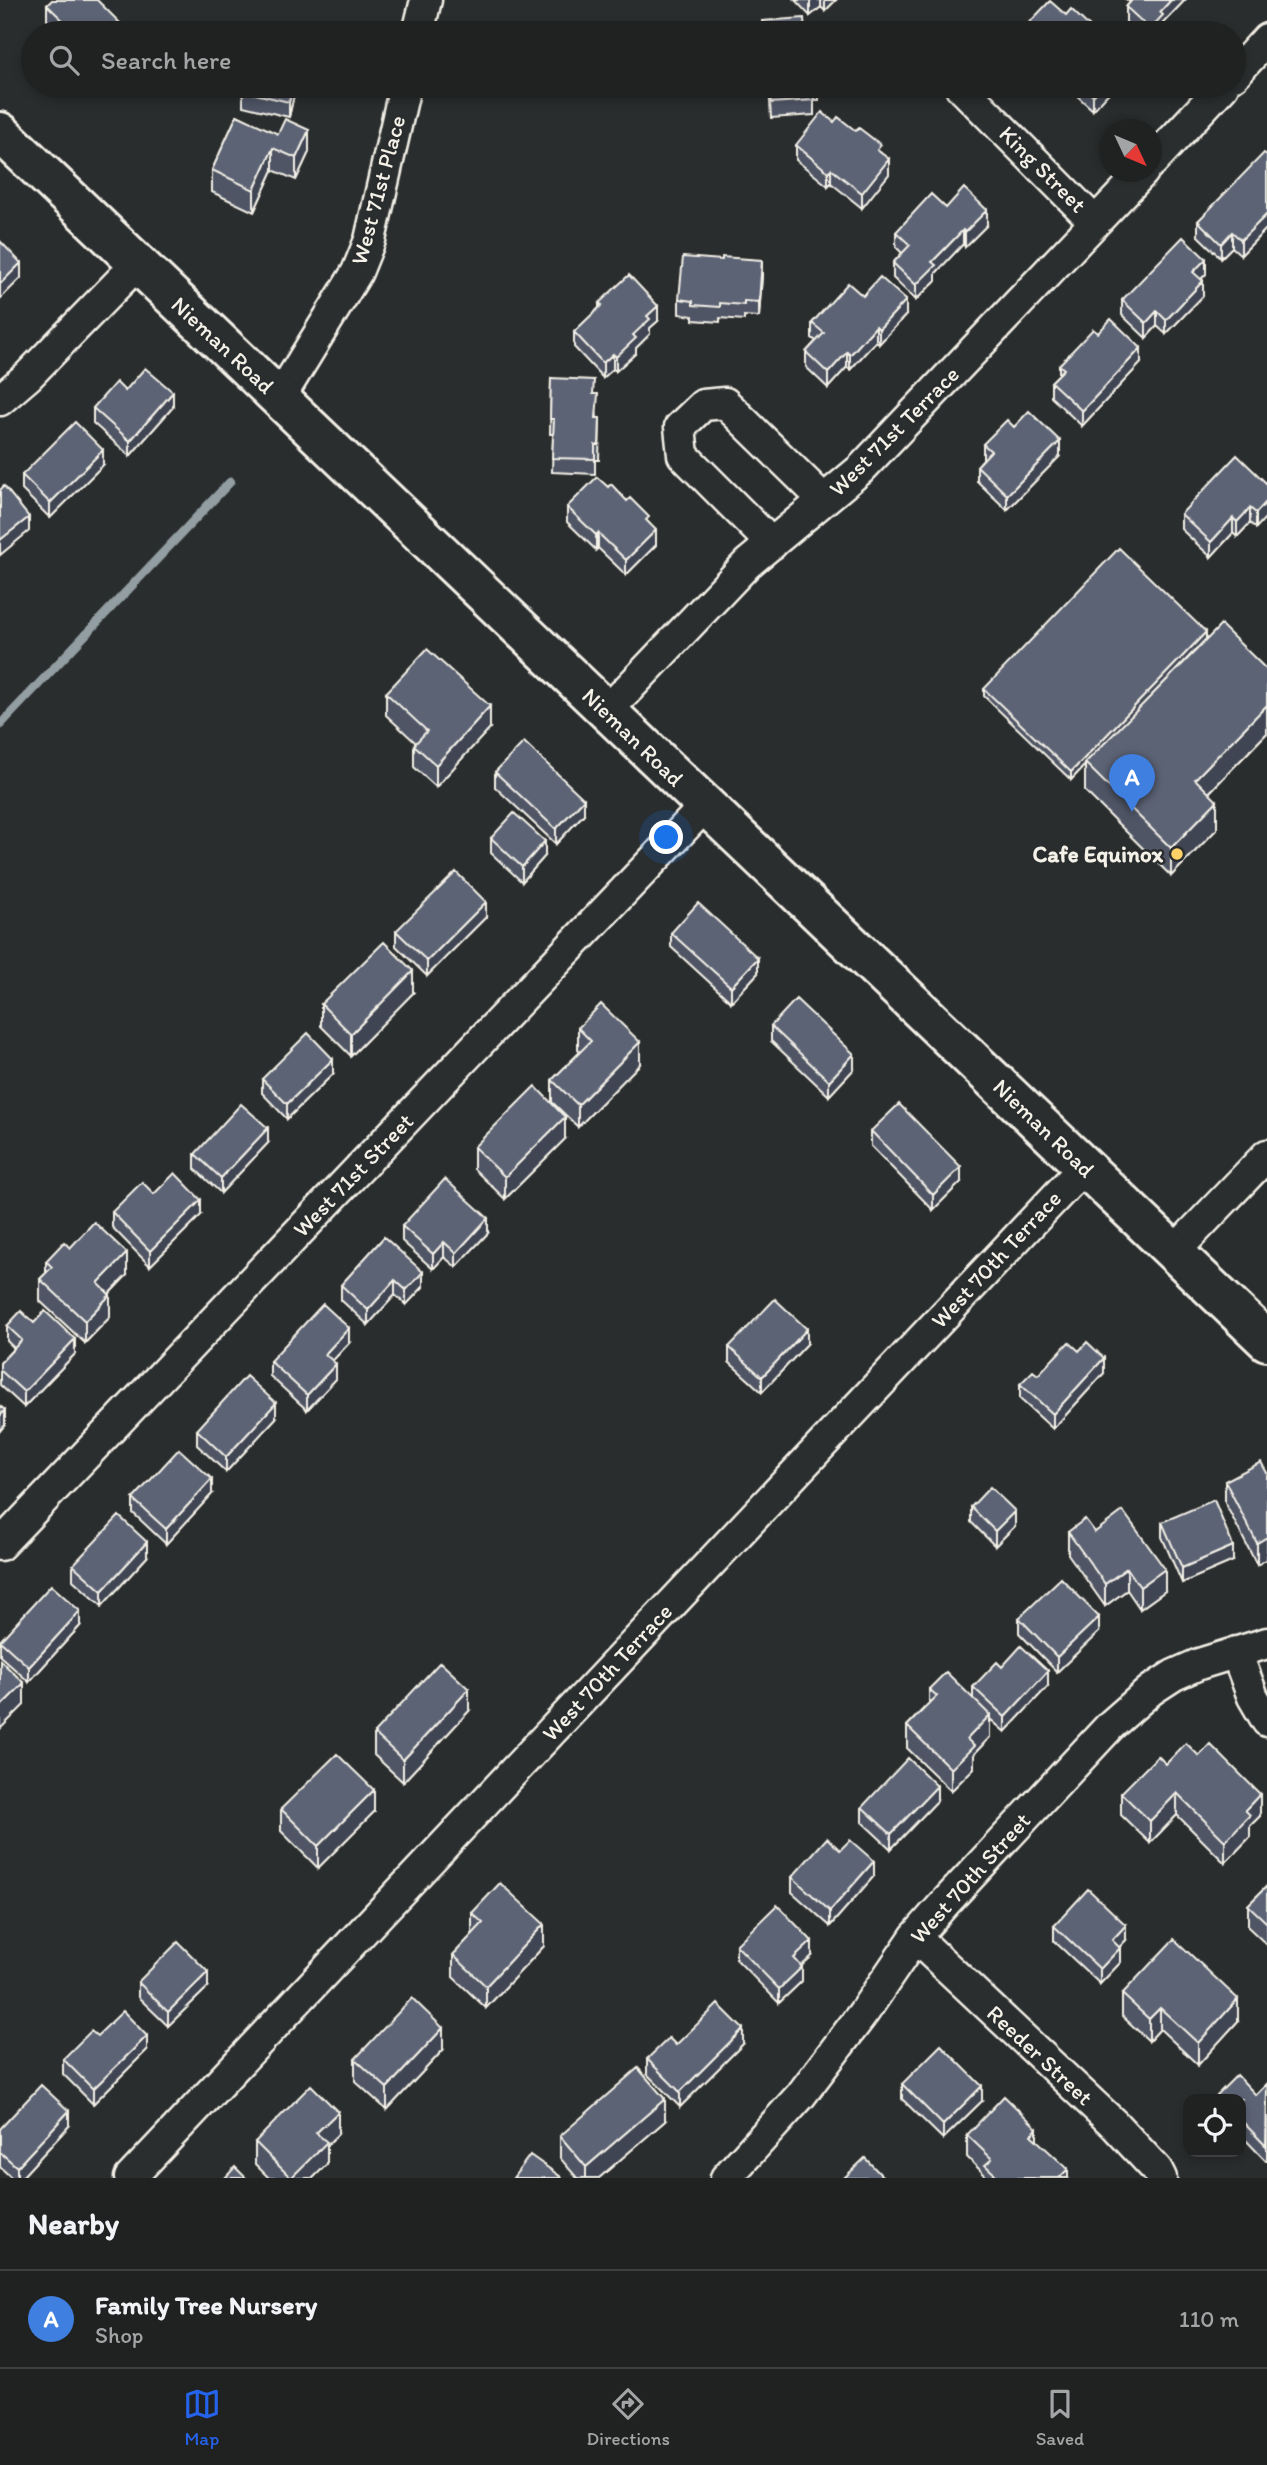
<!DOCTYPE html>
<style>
:root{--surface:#202222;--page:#2d2f2f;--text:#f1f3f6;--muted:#a2a4a5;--line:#3d3f40;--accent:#2563eb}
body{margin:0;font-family:Itim,sans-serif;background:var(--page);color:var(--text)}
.controls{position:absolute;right:21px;bottom:21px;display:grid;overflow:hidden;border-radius:14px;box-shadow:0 4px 10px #0003}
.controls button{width:63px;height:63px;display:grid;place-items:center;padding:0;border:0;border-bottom:2px solid var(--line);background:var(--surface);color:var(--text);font:35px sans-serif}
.compass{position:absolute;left:1099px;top:119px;width:63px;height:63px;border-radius:50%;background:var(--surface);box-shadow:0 4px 10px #0003;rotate:134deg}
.you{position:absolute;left:667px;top:838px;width:24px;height:24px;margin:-18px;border:5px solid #fff;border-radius:50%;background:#1a73e8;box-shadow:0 0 0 10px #1a73e833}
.badge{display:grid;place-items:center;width:46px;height:46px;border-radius:50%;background:var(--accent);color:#fff;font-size:23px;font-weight:700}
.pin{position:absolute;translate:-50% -58px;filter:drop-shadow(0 2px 4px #0008)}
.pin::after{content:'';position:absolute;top:37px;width:24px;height:21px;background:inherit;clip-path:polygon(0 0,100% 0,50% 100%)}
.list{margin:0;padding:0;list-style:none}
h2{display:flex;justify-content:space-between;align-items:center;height:91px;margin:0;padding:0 28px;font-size:30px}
h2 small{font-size:23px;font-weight:400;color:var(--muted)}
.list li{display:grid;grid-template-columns:46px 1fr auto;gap:21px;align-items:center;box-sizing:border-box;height:98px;padding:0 28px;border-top:2px solid var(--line)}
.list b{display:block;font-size:26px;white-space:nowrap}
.list p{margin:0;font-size:23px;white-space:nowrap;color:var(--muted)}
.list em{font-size:23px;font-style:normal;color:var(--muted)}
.icon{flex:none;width:38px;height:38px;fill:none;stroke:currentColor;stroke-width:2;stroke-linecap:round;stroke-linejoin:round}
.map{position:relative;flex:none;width:1267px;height:2178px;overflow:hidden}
.search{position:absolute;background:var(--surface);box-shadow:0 4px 10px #0003;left:21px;right:21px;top:21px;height:77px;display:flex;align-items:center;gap:18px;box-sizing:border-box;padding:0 24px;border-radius:38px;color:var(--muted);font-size:26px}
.sheet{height:189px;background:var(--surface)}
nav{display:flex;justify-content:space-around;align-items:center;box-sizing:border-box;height:98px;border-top:2px solid var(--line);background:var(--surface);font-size:19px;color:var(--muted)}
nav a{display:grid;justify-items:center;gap:4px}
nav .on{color:var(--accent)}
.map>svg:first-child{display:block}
</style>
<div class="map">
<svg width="1267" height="2178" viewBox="0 0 1267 2178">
<rect width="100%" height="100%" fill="#2a2d2e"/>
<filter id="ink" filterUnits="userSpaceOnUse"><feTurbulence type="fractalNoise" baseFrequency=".0143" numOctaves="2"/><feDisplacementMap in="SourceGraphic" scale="14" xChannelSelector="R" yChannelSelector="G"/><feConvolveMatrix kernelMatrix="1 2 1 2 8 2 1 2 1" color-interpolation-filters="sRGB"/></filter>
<g filter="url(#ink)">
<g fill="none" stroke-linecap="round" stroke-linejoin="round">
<!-- stream -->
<path stroke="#929ea2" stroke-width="9" d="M0,725L230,482"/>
<!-- street casing -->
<g stroke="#f4f1e8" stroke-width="35">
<path id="street" d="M418,33L426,0
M1234,75L1267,39
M960,86L1095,222
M1152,162L1223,86
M279,399L357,272L370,240L405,86
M0,400L28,376L137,264
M772,544L683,455L680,427L703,405L725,403L824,500
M607,711L747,564L861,469L1143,172
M1174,1252L1267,1155
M0,1545L705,806
M1236,1652L1253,1697L1267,1721
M915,1937L1114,2124L1157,2170L1161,2178
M130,2178L1085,1166
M726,2178L801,2095L864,2012L915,1937L944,1904L1111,1725L1151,1690L1174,1675L1199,1664L1267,1643"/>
</g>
<!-- secondary casing -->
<g stroke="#f4f1e8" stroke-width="44">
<path id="secondary" d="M0,132L1267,1341"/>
</g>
<!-- street -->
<use href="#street" stroke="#2a2d2e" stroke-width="30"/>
<!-- secondary -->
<use href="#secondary" stroke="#2a2d2e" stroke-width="38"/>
</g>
<!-- wall -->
<path fill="#4f5565" stroke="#f4f1e8" stroke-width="2" d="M795,0H836L825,11L821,7L810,16Z
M1127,0H1185L1163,23V29L1160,33H1138L1126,22V7L1130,2Z
M47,5L128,33H61L47,20Z
M1066,15L1096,33H1029V23Z
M296,86L289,117L243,106V91Z
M769,86H819V100H814V115L771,118Z
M1066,86H1113V88L1093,110Z
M237,115L309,152L296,180L273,170L254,212L212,192V170Z
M834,122L881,153L889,174L862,208L831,183L828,186L796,160V145Z
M1267,155V228L1241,255L1232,247L1221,258L1198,236V221Z
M946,208L987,225L965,247L963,244L936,273V280L916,300L893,278V263L902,253L896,247V232Z
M1206,274L1201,279L1203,296L1166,334L1157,326L1146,338L1122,315V300Z
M762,275L759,317L744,316V320L720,318V322L693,320V316L679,314V299Z
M863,296L906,315L879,344L876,341L850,370L847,367L828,388L806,367V352L816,341L812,338V323Z
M599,303L658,321L650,328V334L636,348V353L616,371L613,369L603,378L574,347V332L599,308Z
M1098,333L1141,363L1082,426L1051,397V382L1059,374V365Z
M551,378L594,394L597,418H600L599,460H595V474L552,472L553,434H550Z
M125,391L173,407L130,456L93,423V408Z
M1014,427L1060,456L1007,510L977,481V466L983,459V444Z
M103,465L50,518L22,490V475Z
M1267,484L1256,528L1250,523L1237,537L1233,533L1211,557L1181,529V514Z
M608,487L649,523L656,545L626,575L598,548L596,550L567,522V507Z
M1206,639L1157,690L1267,670V733L1209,793L1217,829L1171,876L1085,791V765L1071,780L984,696V689Z
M386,693L490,728L436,787L414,767V745L416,743L386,715Z
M495,772L584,814L556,844L495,787Z
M491,838L545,856L522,882L491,853Z
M486,917L427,976L396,946V931Z
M671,933L758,973L731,1002L671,947Z
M413,993L351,1056L321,1026V1004Z
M771,1026L854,1069L829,1096L771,1041Z
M578,1028L640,1064L578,1127L552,1102V1080L580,1052L578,1050Z
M333,1074L287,1119L262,1093V1079Z
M871,1131L961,1182L933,1210L871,1146Z
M565,1139L505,1199L474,1169V1147Z
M268,1143L221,1193L195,1169V1154Z
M112,1212L201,1215L150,1266L112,1227Z
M402,1226L488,1233L456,1267L444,1257L433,1269L402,1241Z
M384,1237L423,1287L406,1305L395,1295L368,1325L341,1300V1285Z
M70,1248L127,1275L109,1294L110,1317L85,1343L40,1301V1279L46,1273V1261Z
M34,1323L75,1354L24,1407L0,1385V1363L14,1348L7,1341V1326Z
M349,1343L332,1361L336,1379L307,1410L270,1376V1361Z
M807,1344L762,1392L729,1362V1347Z
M1079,1351L1104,1373L1053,1429L1020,1399V1384L1038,1375Z
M276,1418L226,1472L197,1445V1430Z
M1267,1473L1257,1565L1225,1503V1481Z
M212,1494L166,1544L133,1513V1499Z
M971,1507L1015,1526L995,1546L971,1522Z
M1162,1522L1233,1561L1182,1583L1162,1537Z
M1068,1532H1095L1165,1591L1140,1609L1127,1590L1105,1606L1068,1554Z
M147,1557L102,1606L73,1580V1565Z
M1019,1618L1099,1632L1057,1672L1019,1633Z
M80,1626L29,1682L0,1656V1641Z
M1002,1667L1048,1686L1005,1732L990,1719V1737L974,1754V1768L951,1791L907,1748V1726L929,1703V1689L973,1698V1687Z
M469,1711L403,1782L374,1755V1733Z
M1199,1756L1260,1816L1250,1826V1837L1225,1863L1177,1815L1150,1843L1121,1815V1793L1166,1764Z
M937,1801L891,1849L862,1822V1807Z
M281,1809L374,1812L318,1868L281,1831Z
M840,1850L874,1876L830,1926L792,1892V1877Z
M1267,1886V1945L1248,1927V1905Z
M472,1913L544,1946L486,2008L453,1977V1955L472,1935Z
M1054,1926L1126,1940L1119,1947L1120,1963L1100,1984L1054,1941Z
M736,1945L812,1956L801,1966L802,1981L779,2003L736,1959Z
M138,1982L208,1987L168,2026L138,1997Z
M1122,1994L1238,2021L1198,2065L1160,2029L1149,2041L1122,2016Z
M97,2036L147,2050L93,2104L63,2074V2059Z
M743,2044L680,2107L647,2074V2059L676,2045Z
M443,2050L387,2110L355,2081V2059Z
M902,2084L982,2101L943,2139L902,2099Z
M1267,2084V2161H1266L1241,2135V2099H1217V2095H1256Z
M665,2121L599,2178H577L560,2158V2136Z
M69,2126L21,2178H12L0,2167V2129Z
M338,2134L327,2145V2164L313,2178H269L255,2164V2142Z
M967,2135L1037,2141L1068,2178H985V2175L967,2157Z"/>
<!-- shaded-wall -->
<path fill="#404552" stroke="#f4f1e8" stroke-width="2" d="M812,0H821V7L810,16V2Z
M825,0H836L825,11Z
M1171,0H1185L1163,23V29L1160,33H1150V29L1160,12Z
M293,86H296L289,117V102Z
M1102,86H1113V88L1093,110V96Z
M309,130V152L296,180V158Z
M273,148V170L254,212V190Z
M889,159V174L862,208V193Z
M831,169V183L828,186V172Z
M987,210V225L965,247V232Z
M1267,214V228L1241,255V240Z
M963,230V244L936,273V280L916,300V285L932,262Z
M1232,232V247L1221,258V244Z
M1206,259V274L1193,287V272Z
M762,260V275L759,317V302Z
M21,263V278L0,299V284Z
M1203,281V296L1166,334V320Z
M906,300V315L879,344V329Z
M658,306V321L650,328V334L636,348V353L616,371V357L647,316Z
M1157,311V326L1146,338V323Z
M876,326V341L850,370V355Z
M1141,348V363L1082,426V411Z
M847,352V367L828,388V373Z
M613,354V369L603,378V363Z
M173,392V407L130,456V441Z
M1060,441V456L1007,510V495Z
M103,450V465L50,518V503Z
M1267,501V516L1256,528V513Z
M1250,508V523L1237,537V522Z
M29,517V531L0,555V540Z
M1233,518V533L1211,557V542Z
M656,530V545L626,575V560Z
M598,533V548L596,550V535Z
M1206,632V639L1086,764L1085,763V765L1071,780V772Z
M1267,705V733L1195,807V779Z
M490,706V728L436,787V765Z
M584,799V814L556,844V829Z
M1217,801V829L1171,876V848Z
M545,841V856L522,882V867Z
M486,902V917L427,976V961Z
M758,958V973L731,1002V987Z
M413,971V993L351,1056V1034Z
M640,1042V1064L578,1127V1105Z
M854,1054V1069L829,1096V1081Z
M333,1059V1074L287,1119V1104Z
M565,1117V1139L505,1199V1177Z
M268,1128V1143L221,1193V1178Z
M961,1167V1182L933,1210V1195Z
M201,1200V1215L150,1266V1251Z
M488,1218V1233L456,1267V1253Z
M444,1242V1257L433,1269V1254Z
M127,1253V1275L98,1305V1283Z
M423,1272V1287L406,1305V1290Z
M395,1280V1295L368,1325V1310Z
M110,1295V1317L85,1343V1321Z
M349,1328V1343L325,1369V1354Z
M807,1329V1344L762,1392V1377Z
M75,1339V1354L24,1407V1392Z
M1104,1358V1373L1053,1429V1414Z
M336,1364V1379L307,1410V1395Z
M276,1403V1418L226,1472V1457Z
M5,1410V1425L0,1431V1416Z
M212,1479V1494L166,1544V1529Z
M1015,1511V1526L995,1546V1531Z
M1267,1537V1559L1257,1565V1543Z
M147,1542V1557L102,1606V1591Z
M1233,1546V1561L1182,1583V1568Z
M1127,1568V1590L1105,1606V1584Z
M1165,1569V1591L1140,1609V1587Z
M80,1611V1626L29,1682V1667Z
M1099,1617V1632L1057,1672V1657Z
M1048,1671V1686L1005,1732V1717Z
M24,1683V1705L0,1729V1707Z
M469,1689V1711L403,1782V1760Z
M990,1715V1737L974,1754V1768L951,1791V1769L967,1739Z
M937,1786V1801L891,1849V1834Z
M374,1790V1812L318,1868V1846Z
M1177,1793V1815L1150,1843V1821Z
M1260,1794V1816L1250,1826V1837L1225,1863V1841L1245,1810Z
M874,1861V1876L830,1926V1911Z
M544,1924V1946L486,2008V1986Z
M1126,1925V1940L1112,1955V1940Z
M812,1941V1956L794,1973V1958Z
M1120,1948V1963L1100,1984V1969Z
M802,1967V1981L779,2003V1989Z
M208,1972V1987L168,2026V2012Z
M1238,1999V2021L1198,2065V2043Z
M1160,2008V2029L1149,2041V2019Z
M443,2028V2050L387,2110V2088Z
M743,2029V2044L680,2107V2092Z
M147,2036V2050L93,2104V2089Z
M982,2086V2101L943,2139V2125Z
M665,2099V2121L599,2178H586V2167Z
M69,2111V2126L21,2178H17V2167Z
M338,2112V2134L327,2145V2164L313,2178H291L316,2133Z
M1037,2128V2150L1031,2135Z
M1068,2169V2178H1059Z"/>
<!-- building -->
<path fill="#5c6375" stroke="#f4f1e8" stroke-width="2" d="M52,0H97L128,31L126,33H76L47,5Z
M1132,0H1171L1160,12L1163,15L1150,29L1126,7Z
M1050,1L1066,15L1071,9L1096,33H1041L1029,23Z
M804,18L805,33H763L762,21Z
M244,86H293L289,102L243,91Z
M770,86H813L814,100L771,103Z
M1082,86H1102L1093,96Z
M822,112L834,122L838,117L856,131L859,128L881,145L877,150L889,159L862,193L831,169L828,172L796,145Z
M237,115L278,134L285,119L309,130L296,158L273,148L254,190L212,170Z
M1264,153L1267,155V214L1241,240L1232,232L1221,244L1198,221Z
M964,188L987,210L965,232L963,230L932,262L936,265L916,285L893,263L910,245L896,232L931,194L946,208Z
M1183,237L1206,259L1193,272L1203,281L1166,320L1157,311L1146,323L1122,300Z
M0,241L21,263L0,284Z
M683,257L722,260V257L762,260L759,302L744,301V305L720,303V307L693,305V301L679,299Z
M629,275L658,306L647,316L650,319L633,335L636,338L616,357L613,354L603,363L574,332L602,305L599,303Z
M880,277L906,300L879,329L876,326L850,355L847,352L828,373L806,352L824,333L812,323L848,283L863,296Z
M1111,319L1141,348L1082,411L1051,382L1064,369L1059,365L1093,329L1098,333Z
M145,368L173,392L130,441L93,408L116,382L125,391Z
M551,378L594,380L593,394H598L596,418H600L599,445H595V459L552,458L554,419H550Z
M1029,411L1060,441L1007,495L977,466L991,451L983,444L1007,420L1014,427Z
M75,422L103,450L50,503L22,475Z
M1237,455L1267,484V501L1256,513L1250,508L1237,522L1233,518L1211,542L1181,514Z
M597,477L608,487L611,484L627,501L630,498L649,517L646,520L656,530L626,560L598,533L596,535L567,507Z
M4,486L29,517L0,540V490Z
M1119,548L1206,632L1071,772L984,689Z
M1221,625L1267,670V705L1195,779L1217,801L1171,848L1085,763Z
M427,649L490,706L436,765L414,745L427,731L386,693Z
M524,742L584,799L556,829L495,772Z
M514,813L545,841L522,867L491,838Z
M456,872L486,902L427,961L396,931Z
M698,903L758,958L731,987L671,933Z
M384,942L413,971L351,1034L321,1004Z
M796,999L854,1054L829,1081L771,1026Z
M601,1004L640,1042L578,1105L552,1080L591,1041L578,1028Z
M308,1033L333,1059L287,1104L262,1079Z
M535,1086L565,1117L505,1177L474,1147Z
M241,1104L268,1128L221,1178L195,1154Z
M899,1104L961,1167L933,1195L871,1131Z
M175,1173L201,1200L150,1251L112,1212L142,1182L154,1194Z
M445,1179L488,1218L456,1253L444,1242L433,1254L402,1226Z
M94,1222L127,1253L98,1283L110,1295L85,1321L40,1279L52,1267L46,1261L64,1242L70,1248Z
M384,1237L423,1272L406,1290L395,1280L368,1310L341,1285Z
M775,1299L807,1329L762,1377L729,1347Z
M323,1304L349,1328L325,1354L336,1364L307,1395L270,1361Z
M21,1311L34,1323L45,1311L75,1339L24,1392L0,1370V1363L22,1340L7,1326Z
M1069,1342L1079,1351L1087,1342L1104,1358L1053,1414L1020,1384L1033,1371L1038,1375Z
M246,1376L276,1403L226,1457L197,1430Z
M0,1406L5,1410L0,1416Z
M179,1449L212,1479L166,1529L133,1499Z
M1261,1462L1267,1473V1537L1257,1543L1225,1481Z
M990,1487L1015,1511L995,1531L971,1507Z
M1214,1500L1233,1546L1182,1568L1162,1522Z
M1123,1511L1165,1569L1140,1587L1127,1568L1105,1584L1068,1532L1085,1519L1095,1532Z
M119,1516L147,1542L102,1591L73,1565Z
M1061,1578L1099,1617L1057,1657L1019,1618Z
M51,1585L80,1611L29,1667L0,1641Z
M1021,1646L1048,1671L1005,1717L973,1687L997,1662L1002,1667Z
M0,1660L24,1683L0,1707Z
M440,1662L469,1689L403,1760L374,1733Z
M946,1672L990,1715L967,1739L974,1746L951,1769L907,1726L937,1696L929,1689Z
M1186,1743L1199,1756L1210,1744L1260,1794L1245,1810L1250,1815L1225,1841L1177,1793L1150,1821L1121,1793L1158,1756L1166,1764Z
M337,1754L374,1790L318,1846L281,1809Z
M908,1758L937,1786L891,1834L862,1807Z
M827,1838L840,1850L850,1840L874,1861L830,1911L792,1877Z
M500,1883L544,1924L486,1986L453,1955L483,1923L472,1913Z
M1267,1886V1923L1248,1905Z
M1088,1889L1126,1925L1112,1940L1120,1948L1100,1969L1054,1926Z
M777,1905L812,1941L794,1958L802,1967L779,1989L736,1945Z
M1174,1939L1238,1999L1198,2043L1160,2008L1149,2019L1122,1994Z
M178,1942L208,1972L168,2012L138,1982Z
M412,1998L443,2028L387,2088L355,2059Z
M718,2004L743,2029L680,2092L647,2059L669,2038L676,2045Z
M123,2011L147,2036L93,2089L63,2059L91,2031L97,2036Z
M941,2045L982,2086L943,2125L902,2084Z
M638,2068L665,2099L586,2167L560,2136Z
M1237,2075L1256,2095L1267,2084L1266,2146L1241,2120V2099H1221L1217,2095Z
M41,2085L69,2111L17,2167L0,2152V2129Z
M311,2085L338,2112L316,2133L327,2142L291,2178L255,2142Z
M1004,2096L1037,2128L1031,2135L1068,2169L1059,2178H999L985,2165L992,2159L967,2135Z
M530,2155L561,2177L560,2178H513Z
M865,2158L884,2178H844Z
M235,2167L246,2178H225Z"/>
</g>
<!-- markers -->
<circle fill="#ffd166" stroke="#2a2d2e" stroke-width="2.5" cx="1177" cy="854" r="7"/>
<g text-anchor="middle" stroke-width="5" stroke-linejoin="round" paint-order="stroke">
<!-- street labels -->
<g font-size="23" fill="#f4f1e8" stroke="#2a2d2e">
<text transform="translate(1043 169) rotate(45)" y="8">King Street</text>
<text transform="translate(378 190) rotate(-75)" y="8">West 71st Place</text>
<text transform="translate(223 345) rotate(43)" y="8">Nieman Road</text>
<text transform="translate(894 431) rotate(-45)" y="8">West 71st Terrace</text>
<text transform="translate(633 737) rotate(44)" y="8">Nieman Road</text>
<text transform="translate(1044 1128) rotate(44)" y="8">Nieman Road</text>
<text transform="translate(353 1175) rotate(-46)" y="8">West 71st Street</text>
<text transform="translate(996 1259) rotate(-47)" y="8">West 70th Terrace</text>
<text transform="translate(607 1672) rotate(-47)" y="8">West 70th Terrace</text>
<text transform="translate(970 1878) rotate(-48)" y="8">West 70th Street</text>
<text transform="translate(1040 2055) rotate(43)" y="8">Reeder Street</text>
</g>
<!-- poi labels -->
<g font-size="23" font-weight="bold" fill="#f4f1e8" stroke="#2a2d2e" text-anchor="end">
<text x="1163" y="862">Cafe Equinox</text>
</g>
</g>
</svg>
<div class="controls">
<button><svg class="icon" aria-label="locate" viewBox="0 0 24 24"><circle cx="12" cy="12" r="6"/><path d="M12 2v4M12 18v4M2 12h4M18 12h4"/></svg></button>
</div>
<svg class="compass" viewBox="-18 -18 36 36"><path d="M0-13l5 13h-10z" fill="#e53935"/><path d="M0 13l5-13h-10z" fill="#a2a4a5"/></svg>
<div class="you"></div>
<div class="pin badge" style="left:1132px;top:812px;background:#3f7fe0">A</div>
<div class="search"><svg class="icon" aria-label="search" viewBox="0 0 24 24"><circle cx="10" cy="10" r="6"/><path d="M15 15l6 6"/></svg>Search here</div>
</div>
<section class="sheet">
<h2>Nearby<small></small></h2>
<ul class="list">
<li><span class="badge" style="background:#3f7fe0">A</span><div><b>Family Tree Nursery</b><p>Shop</p></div><em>110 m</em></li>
</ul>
</section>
<nav>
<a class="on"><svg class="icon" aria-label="map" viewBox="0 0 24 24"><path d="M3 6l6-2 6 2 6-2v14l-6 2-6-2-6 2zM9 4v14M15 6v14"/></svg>Map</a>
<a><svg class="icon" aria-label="directions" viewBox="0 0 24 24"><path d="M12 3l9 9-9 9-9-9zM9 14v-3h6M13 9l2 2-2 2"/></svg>Directions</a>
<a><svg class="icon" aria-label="saved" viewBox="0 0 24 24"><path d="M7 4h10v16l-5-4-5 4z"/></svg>Saved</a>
</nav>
